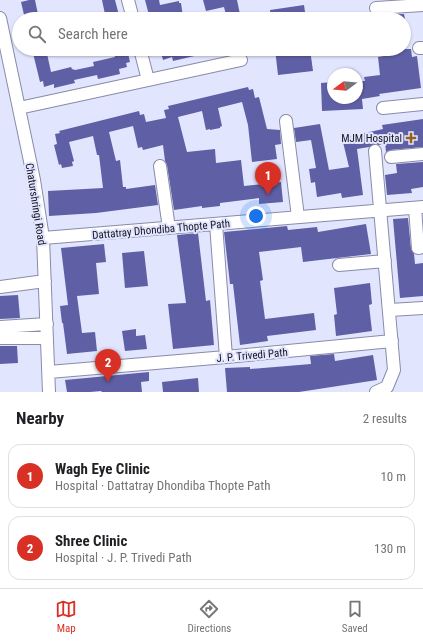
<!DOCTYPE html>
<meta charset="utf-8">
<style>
:root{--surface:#fff;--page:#f2f2f2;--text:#202124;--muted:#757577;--line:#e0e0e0;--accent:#d93025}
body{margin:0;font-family:"Roboto Condensed",sans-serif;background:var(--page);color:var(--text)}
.compass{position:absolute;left:327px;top:68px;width:36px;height:36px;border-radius:50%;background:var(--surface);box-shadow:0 1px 3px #0004;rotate:254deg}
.you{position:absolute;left:256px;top:216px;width:14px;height:14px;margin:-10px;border:3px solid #fff;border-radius:50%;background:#1a73e8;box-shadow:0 0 0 6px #1a73e833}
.badge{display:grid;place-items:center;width:26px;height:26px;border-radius:50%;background:var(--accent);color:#fff;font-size:13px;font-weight:700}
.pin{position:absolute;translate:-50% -33px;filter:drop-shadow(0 1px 2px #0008)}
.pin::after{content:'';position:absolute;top:21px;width:14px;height:12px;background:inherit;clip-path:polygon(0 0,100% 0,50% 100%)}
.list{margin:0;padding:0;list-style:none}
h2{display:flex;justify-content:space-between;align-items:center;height:52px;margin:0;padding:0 16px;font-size:17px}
h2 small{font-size:13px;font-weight:400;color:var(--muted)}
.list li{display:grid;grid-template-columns:26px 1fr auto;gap:12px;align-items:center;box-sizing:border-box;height:64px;margin:0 8px 8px;padding:0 8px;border:1px solid var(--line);border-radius:12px}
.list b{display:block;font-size:15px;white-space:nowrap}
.list p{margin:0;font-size:13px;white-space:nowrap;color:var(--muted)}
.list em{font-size:13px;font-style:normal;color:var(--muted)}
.icon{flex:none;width:22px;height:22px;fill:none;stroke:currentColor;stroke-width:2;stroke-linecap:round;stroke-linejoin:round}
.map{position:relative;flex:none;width:423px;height:392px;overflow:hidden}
.search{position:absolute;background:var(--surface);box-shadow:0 1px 3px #0004;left:12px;right:12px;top:12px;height:44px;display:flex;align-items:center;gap:10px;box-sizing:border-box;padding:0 14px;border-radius:22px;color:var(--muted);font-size:15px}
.sheet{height:196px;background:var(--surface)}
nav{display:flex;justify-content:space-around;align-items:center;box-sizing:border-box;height:56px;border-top:1px solid var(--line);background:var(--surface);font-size:11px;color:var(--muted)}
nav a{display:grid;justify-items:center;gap:2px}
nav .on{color:var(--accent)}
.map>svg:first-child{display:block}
</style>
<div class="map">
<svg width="423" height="392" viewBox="0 0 423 392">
<rect width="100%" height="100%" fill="#e2e5fe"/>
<!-- building -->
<path fill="#5f5fa5" d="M29,0H35L39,19H25L21,2Z
M102,0H115L120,19H106Z
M145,0H159L160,5L179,1V3H181L183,17L175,19H150Z
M203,0H237L241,19H227L224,7L206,11Z
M304,5L306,19H271L270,10Z
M404,14L405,19H376V15Z
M32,49H46L51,72L71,67L72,69L75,70L94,66L93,62L115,57L113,49H127L130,62L126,63L127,67L119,69L120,74L98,79L97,75L74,80L75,83L54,88V84L44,87L43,81L40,82Z
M160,49H206L207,53L173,61L172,57L163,60Z
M275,49H310L313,71L278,75Z
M390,49H411L412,57L417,56L421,88L379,94L380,96L362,99L363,109L322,111L321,83L333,82V98H357V81H365L364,77L380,75L378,57L390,55Z
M248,87L249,90L253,89L255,98L259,97L267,129L280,130L281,144L275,145L277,159L252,162L248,125L242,102L218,108L222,126L220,127V128L210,130V129L206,130L202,111L178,117L187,152L215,149L216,163L241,160L244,186L281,182L283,202L259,204V198L220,203V206L202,208V206L174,210L167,165L165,161L163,145L143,150L142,147L138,148L133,126L109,132L116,161L120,160L123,187H126V189L155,185L158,205L96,213L49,216L48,191L103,188L99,155H97L93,136L69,142L74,161L72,162L73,166L62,168L61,164L59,165L54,145L57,144L55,134L60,133L59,131L139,111L140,115L144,114L146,122L166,118L164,110L169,109L168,106Z
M423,119V147L390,150L386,152L385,143L379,145L375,144L369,147L357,149L363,195L342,198L341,193L317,197L315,182L311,183L309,169L316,168L311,140L296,142L294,128L320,124L329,170L349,167L342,138L383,129L382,125Z
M423,162V187L411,189L412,193L387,195L385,175L397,173L396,164Z
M408,218L411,249L414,254L415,264L423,263V296L400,298L393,219Z
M366,224L371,254L303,262L301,247L259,252L263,280L260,281L265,319L314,313L316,330L267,336L268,341L240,345L233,284H230L224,232L287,226L288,230L317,227L318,232Z
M198,233L206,301L210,300L214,345L173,349L168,304L186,303L177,235Z
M104,244L106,262L96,263L99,294L77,296L82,333L95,332L97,351L67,354L63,323H62L60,306L68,305L61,248Z
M144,251L148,286L125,288L122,253Z
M370,283L372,304L369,305L372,331L336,336L334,315L337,314L334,288Z
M18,295L20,318L0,319V296Z
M136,329V336L145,335L147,349L125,351L122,331Z
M0,346H17L18,363L0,364Z
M334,354L335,361L373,355L377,380L299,392H227L225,368L250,367V369L311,364L310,356Z
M149,372V381L141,382L142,392H102L101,391L90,392H67L65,380Z
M198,378L199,392H163L162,382Z"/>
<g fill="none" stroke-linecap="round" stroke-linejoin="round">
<!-- minor casing -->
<g stroke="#898ba8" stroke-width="14">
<path id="minor" d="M128,0L133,19
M376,8L423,5
M0,18L34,180L43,238L49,392
M419,48H423
M140,49L148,80
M19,108L241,60
M383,108L423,104
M286,121L298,217
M375,151L394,370L387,387L376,392
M391,157L423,154
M160,166L169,228
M415,208L418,248L423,247
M216,224L226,357
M43,238L423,207
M339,265L385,261
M0,287L45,281
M390,310L423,308
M0,327L47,324
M0,338H47
M49,372L226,357L392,341"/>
</g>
<!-- minor -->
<use href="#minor" stroke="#fff" stroke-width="12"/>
</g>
<!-- markers -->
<path fill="#956315" stroke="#e2e5fe" stroke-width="1.5" d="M409 132h4v4h4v4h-4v4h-4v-4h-4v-4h4z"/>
<g text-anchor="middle" stroke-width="4" stroke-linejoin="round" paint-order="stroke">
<!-- poi labels -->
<g font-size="11" fill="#151520" stroke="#e2e5fe" text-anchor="end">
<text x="402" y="142">MJM Hospital</text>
</g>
<!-- street labels -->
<g font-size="11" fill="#151520" stroke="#e2e5fe">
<text transform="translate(36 204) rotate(81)" y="4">Chaturshringi Road</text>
<text transform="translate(161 229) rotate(-5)" y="4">Dattatray Dhondiba Thopte Path</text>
<text transform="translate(252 355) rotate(-5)" y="4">J. P. Trivedi Path</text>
</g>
</g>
</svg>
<svg class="compass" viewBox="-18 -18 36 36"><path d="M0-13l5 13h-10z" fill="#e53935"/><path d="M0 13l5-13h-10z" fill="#757577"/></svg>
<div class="you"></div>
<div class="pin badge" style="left:268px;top:195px">1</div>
<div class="pin badge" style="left:108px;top:382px">2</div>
<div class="search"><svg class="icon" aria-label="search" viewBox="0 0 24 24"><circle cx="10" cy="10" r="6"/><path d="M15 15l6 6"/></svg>Search here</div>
</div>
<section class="sheet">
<h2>Nearby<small>2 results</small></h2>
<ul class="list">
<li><span class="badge">1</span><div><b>Wagh Eye Clinic</b><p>Hospital · Dattatray Dhondiba Thopte Path</p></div><em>10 m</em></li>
<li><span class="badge">2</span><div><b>Shree Clinic</b><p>Hospital · J. P. Trivedi Path</p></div><em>130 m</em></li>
</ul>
</section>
<nav>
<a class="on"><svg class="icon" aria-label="map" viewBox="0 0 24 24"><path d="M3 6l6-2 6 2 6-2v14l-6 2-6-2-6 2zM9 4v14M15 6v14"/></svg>Map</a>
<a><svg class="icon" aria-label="directions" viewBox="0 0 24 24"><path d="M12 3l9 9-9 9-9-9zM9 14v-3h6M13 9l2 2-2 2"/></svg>Directions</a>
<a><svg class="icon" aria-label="saved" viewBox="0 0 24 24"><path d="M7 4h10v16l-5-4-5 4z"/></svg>Saved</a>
</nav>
